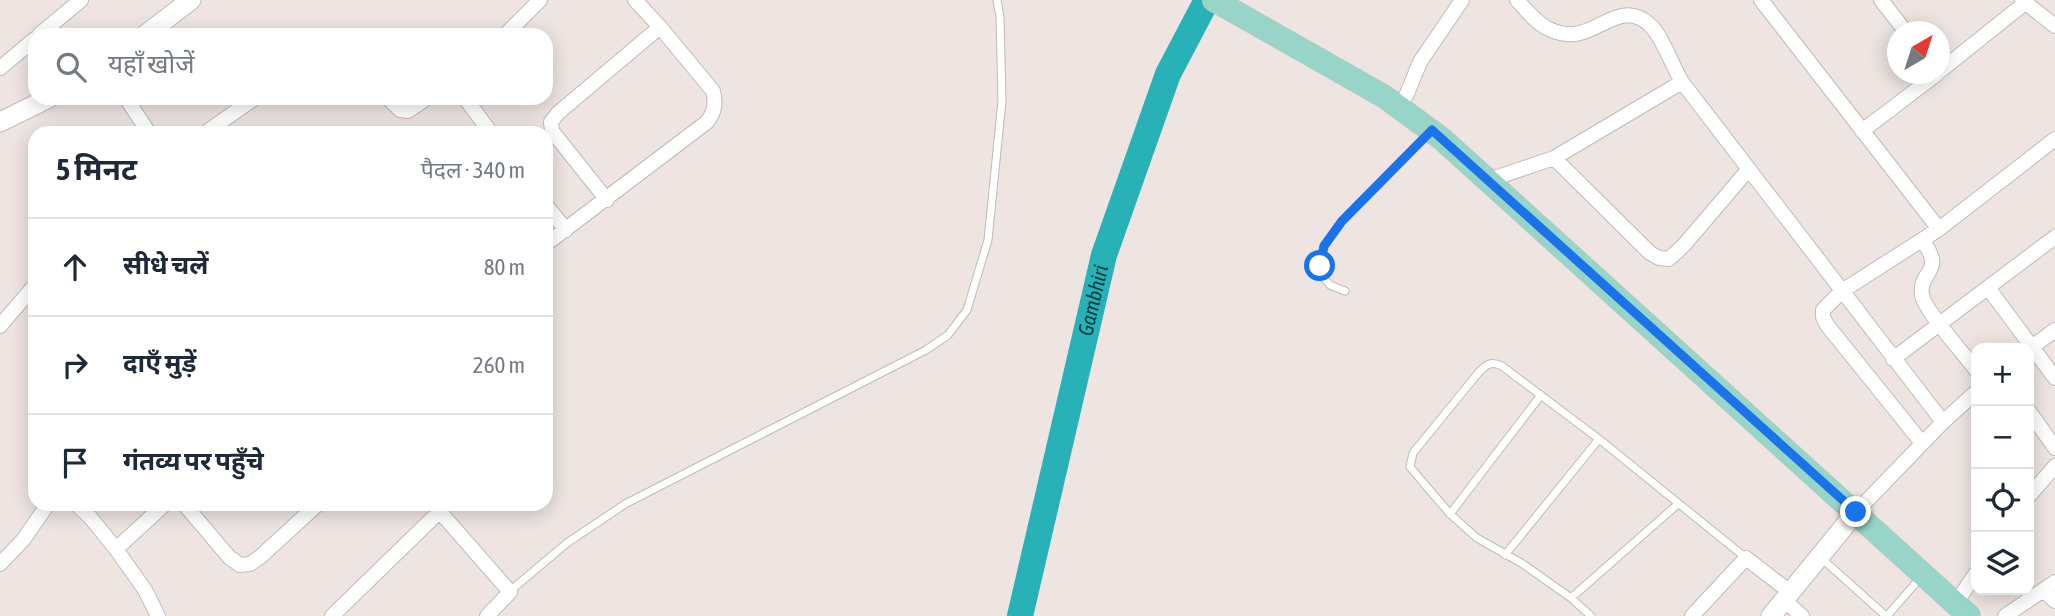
<!DOCTYPE html>
<html lang="hi">
<meta charset="utf-8">
<style>
:root{--surface:#fff;--page:#f6f6f7;--text:#1f2937;--muted:#747a83;--line:#e0e1e3}
body{margin:0;font-family:"Asap Condensed","Noto Sans Devanagari",sans-serif;background:var(--page);color:var(--text)}
.controls{position:absolute;right:21px;bottom:21px;display:grid;overflow:hidden;border-radius:14px;box-shadow:0 4px 18px #0003}
.controls button{width:63px;height:63px;display:grid;place-items:center;padding:0;border:0;border-bottom:2px solid var(--line);background:var(--surface);color:var(--text);font:35px sans-serif}
.compass{position:absolute;left:1887px;top:21px;width:63px;height:63px;border-radius:50%;background:var(--surface);box-shadow:0 4px 18px #0003;rotate:39deg}
.stop{position:absolute;width:21px;height:21px;margin:-16px;border:5px solid #1a73e8;border-radius:50%;background:#fff}
.stop.end{background:#1a73e8;border-color:#fff;box-shadow:0 2px 7px #0008}
.list{margin:0;padding:0;list-style:none}
h2{display:flex;justify-content:space-between;align-items:center;height:91px;margin:0;padding:0 28px;font-size:30px}
h2 small{font-size:23px;font-weight:400;color:var(--muted)}
.list li{display:grid;grid-template-columns:46px 1fr auto;gap:21px;align-items:center;box-sizing:border-box;height:98px;padding:0 28px;border-top:2px solid var(--line)}
.list b{display:block;font-size:26px;white-space:nowrap}
.list em{font-size:23px;font-style:normal;color:var(--muted)}
.icon{flex:none;width:38px;height:38px;fill:none;stroke:currentColor;stroke-width:2;stroke-linecap:round;stroke-linejoin:round}
.map{position:relative;flex:none;width:2055px;height:616px;overflow:hidden}
.search{position:absolute;background:var(--surface);box-shadow:0 4px 18px #0003;left:28px;top:28px;width:525px;height:77px;display:flex;align-items:center;gap:18px;box-sizing:border-box;padding:0 24px;border-radius:21px;color:var(--muted);font-size:26px}
.panel{position:absolute;background:var(--surface);box-shadow:0 4px 18px #0003;left:28px;top:126px;width:525px;height:385px;border-radius:21px}
.map>svg:first-child{display:block}
</style>
<div class="map">
<svg width="2055" height="616" viewBox="0 0 2055 616">
<rect width="100%" height="100%" fill="#eee5e2"/>
<g fill="none" stroke-linecap="round" stroke-linejoin="round">
<!-- river -->
<path stroke="#28b2b7" stroke-width="26" id="s1" d="M1020,616L1104,255L1168,74L1207,0"/>
<!-- lane casing -->
<g stroke="#c1bab6" stroke-width="9">
<path id="lane" d="M1345,291L1330,285L1322,276L1320,266L1324,246L1342,221L1429,133
M1450,514L1541,395
M1505,555L1599,439
M1820,557L1886,616
M510,591L567,543L625,504L926,350L948,335L967,310L988,240L1002,101L1000,17L997,0
M1571,598L1678,504
M1591,616L1571,598L1523,564L1477,538L1450,514L1410,467L1413,453L1479,372C1487,364 1491,361 1502,366L1599,439L1746,558
M1887,616L1921,577"/>
</g>
<!-- street casing -->
<g stroke="#c1bab6" stroke-width="16">
<path id="street" d="M1517,0C1526,10 1536,23 1549,29C1556,33 1567,35 1575,34C1601,31 1623,0 1650,25C1663,37 1672,66 1682,82L1943,422
M1761,0L1939,229
M1881,0L1906,32
M2022,0L2055,26
M39,35L81,0
M505,35L540,0
M0,68L35,39
M1940,71L2025,3
M1406,96L1420,62L1462,0
M126,98L149,133
M388,98L400,110L408,111L427,98
M465,98L491,133
M1862,131L1937,74
M205,133L255,98
M1554,158L1650,253L1659,258L1669,259L1684,245L1748,170
M1489,180L1554,158L1682,82
M607,200L552,131L551,122L558,113L660,27L635,0
M546,205L566,230
M1922,240C1947,273 1918,270 1922,295C1924,310 1965,355 1976,370
M546,244L707,122C715,111 716,104 713,91L660,27
M1989,289L2055,378
M0,326L35,285
M2029,349L2055,330
M1893,359L2055,237
M2029,411L2055,448
M1922,443L1827,325L1823,317V310L1842,291L1939,229L2055,139
M2029,496L2055,466
M76,504L90,517L116,549
M184,504L229,557L240,565L250,564L260,557L318,504
M433,504L510,592L487,616
M1856,512L1943,422L1976,392
M0,564L23,540L48,504
M2044,591L2055,601
M1784,600L1802,616
M1956,603L1976,573
M158,616L145,590L116,549L165,504
M332,616L439,512
M1692,616L1746,558L1790,592
M2005,616L2055,582"/>
</g>
<!-- secondary casing -->
<g stroke="#c1bab6" stroke-width="21">
<path id="secondary" d="M145,35L191,0
M0,122L49,98
M1771,616L1856,512"/>
</g>
<!-- primary casing -->
<g stroke="#c6c5c5" stroke-width="24">
<path id="primary" d="M1214,0L1385,97L1442,139L1969,616"/>
</g>
<!-- lane -->
<use href="#lane" stroke="#fff" stroke-width="7"/>
<!-- street -->
<use href="#street" stroke="#fff" stroke-width="14"/>
<!-- secondary -->
<use href="#secondary" stroke="#fff" stroke-width="19"/>
<!-- primary -->
<use href="#primary" stroke="#98d5c8" stroke-width="23"/>
</g>
<g fill="none" stroke-linecap="round" stroke-linejoin="round">
<!-- route -->
<path stroke="#1a73e8" stroke-width="9" d="M1320,266L1324,246L1342,221L1432,130L1856,512"/>
</g>
<g text-anchor="middle" stroke-width="6" stroke-linejoin="round" paint-order="stroke">
<!-- water labels -->
<g font-size="21" font-style="italic" fill="#003c3e" stroke="#fbf3ef">
<text dy="7" stroke="none"><textPath href="#s1" startOffset="324">Gambhiri</textPath></text>
</g>
</g>
</svg>
<div class="controls">
<button>+</button>
<button>−</button>
<button><svg class="icon" aria-label="locate" viewBox="0 0 24 24"><circle cx="12" cy="12" r="6"/><path d="M12 2v4M12 18v4M2 12h4M18 12h4"/></svg></button>
<button><svg class="icon" aria-label="layers" viewBox="0 0 24 24"><path d="M12 4l9 5-9 5-9-5zM3 14l9 5 9-5"/></svg></button>
</div>
<svg class="compass" viewBox="-18 -18 36 36"><path d="M0-13l5 13h-10z" fill="#e53935"/><path d="M0 13l5-13h-10z" fill="#747a83"/></svg>
<div class="stop" style="left:1320px;top:266px"></div>
<div class="stop end" style="left:1856px;top:512px"></div>
<div class="search"><svg class="icon" aria-label="search" viewBox="0 0 24 24"><circle cx="10" cy="10" r="6"/><path d="M15 15l6 6"/></svg>यहाँ खोजें</div>
<section class="panel">
<h2>5 मिनट<small>पैदल · 340 m</small></h2>
<ul class="list">
<li><svg class="icon" aria-label="ahead" viewBox="0 0 24 24"><path d="M12 20V5M6 11l6-6 6 6"/></svg><div><b>सीधे चलें</b></div><em>80 m</em></li>
<li><svg class="icon" aria-label="right" viewBox="0 0 24 24"><path d="M7 20v-9h11M14 6l5 5-5 5"/></svg><div><b>दाएँ मुड़ें</b></div><em>260 m</em></li>
<li><svg class="icon" aria-label="arrive" viewBox="0 0 24 24"><path d="M6 21V4h12l-3 4 3 4H6"/></svg><div><b>गंतव्य पर पहुँचे</b></div></li>
</ul>
</section>
</div>
